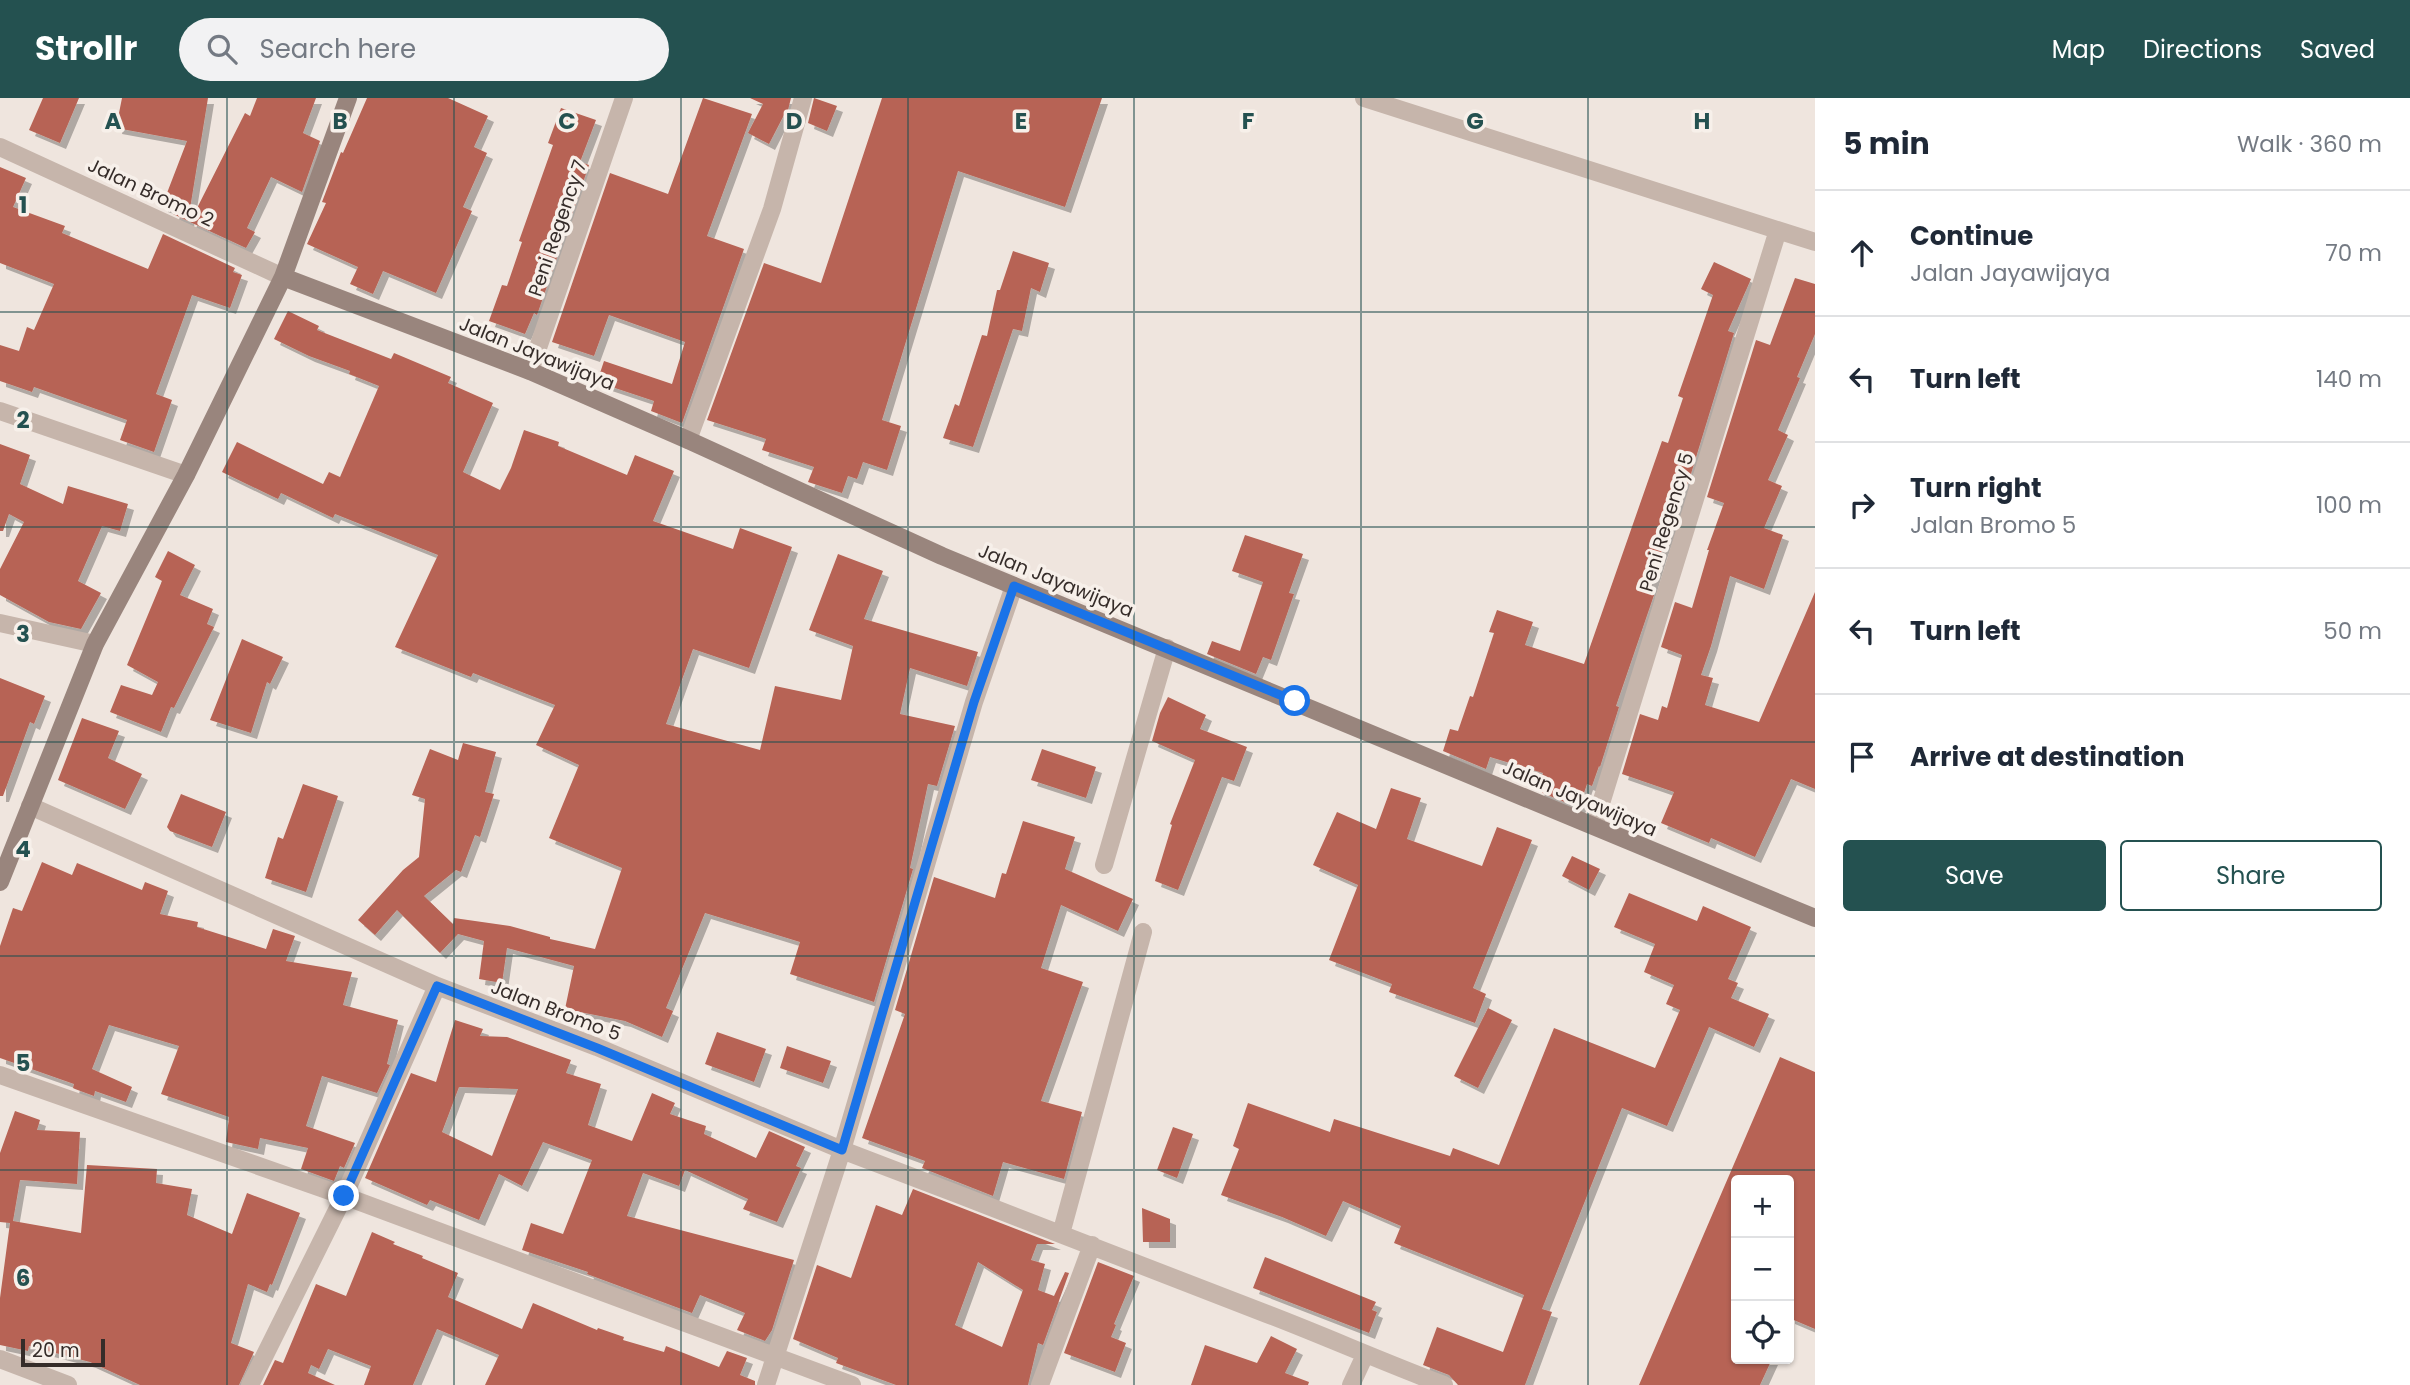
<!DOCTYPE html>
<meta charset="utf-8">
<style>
:root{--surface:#fff;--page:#f2f2f3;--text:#1f2937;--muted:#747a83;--line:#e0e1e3;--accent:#245150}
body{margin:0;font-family:Poppins,sans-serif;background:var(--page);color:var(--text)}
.controls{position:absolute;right:21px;bottom:21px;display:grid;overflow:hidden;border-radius:7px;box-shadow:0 2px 5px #0004}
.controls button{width:63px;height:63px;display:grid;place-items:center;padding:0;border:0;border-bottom:2px solid var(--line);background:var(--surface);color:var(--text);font:35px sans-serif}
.scale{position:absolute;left:21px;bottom:18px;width:84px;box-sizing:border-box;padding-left:7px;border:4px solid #352c29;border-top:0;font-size:19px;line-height:24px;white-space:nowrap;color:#352c29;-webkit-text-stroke:5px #f7f0ea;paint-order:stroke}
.stop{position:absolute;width:21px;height:21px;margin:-16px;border:5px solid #1a73e8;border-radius:50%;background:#fff}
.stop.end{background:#1a73e8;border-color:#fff;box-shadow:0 2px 7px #0008}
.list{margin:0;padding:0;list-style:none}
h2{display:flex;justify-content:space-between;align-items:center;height:91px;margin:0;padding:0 28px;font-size:30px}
h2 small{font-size:23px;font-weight:400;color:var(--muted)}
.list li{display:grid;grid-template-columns:46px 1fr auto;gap:21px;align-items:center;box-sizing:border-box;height:126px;padding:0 28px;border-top:2px solid var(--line)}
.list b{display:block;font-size:26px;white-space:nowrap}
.list p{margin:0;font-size:23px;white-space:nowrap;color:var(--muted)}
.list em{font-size:23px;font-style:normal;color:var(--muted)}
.actions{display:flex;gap:14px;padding:21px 28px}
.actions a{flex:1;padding:16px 0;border:2px solid var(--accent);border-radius:7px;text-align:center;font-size:24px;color:var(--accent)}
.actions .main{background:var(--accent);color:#fff}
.icon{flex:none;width:38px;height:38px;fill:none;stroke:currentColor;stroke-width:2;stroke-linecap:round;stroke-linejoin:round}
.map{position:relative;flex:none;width:1815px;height:1287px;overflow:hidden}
header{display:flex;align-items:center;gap:42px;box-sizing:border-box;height:98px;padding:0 35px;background:var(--accent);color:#fff}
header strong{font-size:33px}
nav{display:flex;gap:38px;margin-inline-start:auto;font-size:24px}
.search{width:490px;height:63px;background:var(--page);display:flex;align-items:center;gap:18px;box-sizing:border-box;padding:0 24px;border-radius:38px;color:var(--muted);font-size:26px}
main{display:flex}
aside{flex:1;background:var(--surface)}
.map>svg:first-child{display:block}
</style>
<header>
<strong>Strollr</strong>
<div class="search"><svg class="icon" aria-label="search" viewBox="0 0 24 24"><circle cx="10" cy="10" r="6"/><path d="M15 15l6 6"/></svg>Search here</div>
<nav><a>Map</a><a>Directions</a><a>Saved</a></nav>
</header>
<main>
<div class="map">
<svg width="1815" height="1287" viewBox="0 0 1815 1287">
<defs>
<filter id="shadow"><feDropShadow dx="6" dy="6" stdDeviation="0" flood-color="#0004"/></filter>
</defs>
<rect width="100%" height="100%" fill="#efe5de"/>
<!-- building -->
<path fill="#b76354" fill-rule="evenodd" filter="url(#shadow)" d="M43,0H79L60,45L29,32Z
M122,0H208L188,123L173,116L174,112L162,108L187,43L116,30Z
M257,0H316L303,35L320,43L302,94L271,79L247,130L255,134L246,150L190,124L245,15L250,18Z
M367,0H448L488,18L474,49L487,55L463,109L472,113L436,195L383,173L373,196L350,186L358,169L307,146L326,105L322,104L341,54L343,55Z
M703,0L752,16L707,138L744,151L682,325L651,313L654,303L597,284L604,263L672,286L685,244L609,217L594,258L552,244L610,75L668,96Z
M750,0H791L787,16L785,15L769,46L748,35L763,6Z
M814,0L837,8L827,33L808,25Z
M882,0H1102L1065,109L958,73L882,322L901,328L887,372L863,364L857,381L848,378L842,395L808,384L814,369L762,352L766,341L707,322L764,165L821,185Z
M561,10L596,22L580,64L589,67L537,217L534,215L525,236L489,223L502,187L507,188L522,144L519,143L553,47L548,45Z
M0,69L26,80L13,109L65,128L62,135L148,171L163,136L235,170L233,174L242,177L230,210L192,197L156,296L172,302L154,354L120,342L127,322L34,289L32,294L0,283V247L19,253L27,229L34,232L54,186L0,165Z
M1013,153L1049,165L1040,194L1031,190L1022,233L1013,231L973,349L943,340L955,306L959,308L982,237L987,238L997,192H1000Z
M1714,164L1751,181L1728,233L1734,235L1686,392L1683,391L1660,458L1649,495L1654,497L1616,608L1619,609L1600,669L1599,668L1592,688L1587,686L1579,710L1538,693L1543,675L1490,659L1486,671L1443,653L1450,631L1458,633L1470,598L1473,599L1494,535L1489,534L1497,512L1533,524L1525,547L1584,566L1662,343L1668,345L1683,300L1678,298L1713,197L1701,191Z
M1795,180L1815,186V236L1797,279L1800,280L1778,332L1788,337L1768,382L1782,388L1764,430L1783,437L1764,491L1730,478L1711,548L1701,577L1713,580L1705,607L1759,624L1815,494V691L1791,681L1755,759L1711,740L1709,745L1661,725L1674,694L1622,676L1640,616L1658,622L1662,608L1667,610L1682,557L1661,549L1675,504L1692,510L1709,452H1707L1724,405L1707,399L1756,242L1770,247Z
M288,213L319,228L317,232L391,261L394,255L451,279L448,285L493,305L463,374L500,392L511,370L524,332L559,344L558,348L627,377L635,357L674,373L653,423L733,451L740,430L792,449L749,570L693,551L666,626L760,652L775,588L841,602L853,548L809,532L838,456L883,473L864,521L978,554L967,588L910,570L900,616L955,628L937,688L928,686L910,770L913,771L874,904L790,876L800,844L705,815L666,910L673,913L662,939L625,923L565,911L574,868L507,850L502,885L479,881L484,843L458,836L440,855L397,812L375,837L358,822L403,772L419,759L425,701L412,697L430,651L458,662L463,645L496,654L485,694L494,696L480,739L475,737L461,774L456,772L424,798L453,826L454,820L510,828L550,839V841L595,851L622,770L549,740L579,667L536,647L555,607L473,575L471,579L395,549L438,457L335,416L333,420L281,395L278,401L222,374L237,344L323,386L329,374L340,379L379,288L349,276L350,273L309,258L274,241Z
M0,346L30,357L20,386L63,406L68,388L128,406L120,433L102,428L78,483L101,495L81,531L49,524L0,497V471L24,424L9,416L3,433H0Z
M1245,437L1303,456L1289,495L1294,496L1271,562L1263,559L1256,576L1207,556L1212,543L1240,553L1263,484L1232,473Z
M168,453L195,467L180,497L213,511L207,526L214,529L174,610L171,609L161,634L110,614L121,587L152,597L158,584L127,567L162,483L155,479Z
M242,541L283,559L270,586L267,584L251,635L210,622Z
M0,580L45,598L34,626L30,624L3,698H0Z
M1168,599L1206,617L1200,631L1247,649L1234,683L1222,679L1178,792L1155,783L1172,727L1170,726L1195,662L1152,643L1160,615Z
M82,620L119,633L108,660L142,676L125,711L58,682Z
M1042,651L1096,669L1086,700L1031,682Z
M303,686L338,698L306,794L265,780L278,739L283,741Z
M1391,690L1421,700L1407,741L1482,768L1497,729L1532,742L1473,890L1486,896L1475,925L1389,894L1392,886L1329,862L1358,787L1313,767L1337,714L1376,731Z
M181,696L226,714L212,749L170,733L167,729Z
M1023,723L1075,739L1065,771L1133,801L1118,833L1061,807L1041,870L1083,884L1041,1003L1082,1014L1064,1081L1003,1064L993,1098L922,1070L925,1063L862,1040L905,916L895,912L934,779L995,800L1002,775L1006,776Z
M1572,758L1600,771L1589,792L1562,778Z
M42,764L72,777L77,765L142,792L145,784L168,793L160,816L198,824L197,829L266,851L273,831L295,838L286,863L352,874L343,907L398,922L387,966L390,967L377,995L322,978L306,1028L355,1045L344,1070L340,1068L334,1083L301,1071L308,1050L260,1040L258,1051L226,1044L229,1019L161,996L179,948L109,927L92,971L132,989L126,1004L95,993L94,998L75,991L73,990L74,986L0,960V848L13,810L22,813Z
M1629,795L1697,823L1703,808L1751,829L1728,881L1738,885L1731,900L1769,916L1754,949L1709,929L1667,1028L1622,1010L1542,1211L1552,1214L1525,1287H1458L1449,1277L1423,1267L1437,1229L1503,1254L1524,1197L1394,1145L1401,1128L1343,1103L1326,1138L1282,1119L1221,1097L1239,1051L1233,1048L1248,1005L1330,1034L1334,1021L1450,1058L1453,1050L1499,1067L1554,930L1655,970L1680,912L1666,906L1674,887L1644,874L1655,846L1614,829Z
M1488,910L1512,922L1478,990L1454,978Z
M455,922L483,931L480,938L507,939L571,962L566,975L601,986L588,1027L632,1043L652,995L675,1005L670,1016L706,1028L704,1036L756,1060L769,1033L805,1049L796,1068L801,1070L777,1124L743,1111L748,1101L685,1072L679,1088L643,1075L627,1118L794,1162L772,1232L765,1243L737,1232L745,1215L700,1197L692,1215L587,1176L588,1174L522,1152L531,1125L563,1136L592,1062L543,1044L522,1088L499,1076L479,1122L430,1102L427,1107L365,1080L411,975L436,984ZM459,989L518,991L492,1058L442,1034Z
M717,934L766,951L754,984L705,966Z
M787,948L831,963L823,985L780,970Z
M1780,959L1815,974V1231L1789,1220V1082H1736V1261H1772L1760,1287H1639Z
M15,1013L40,1022L37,1032L80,1034L77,1086L20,1082L13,1123L81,1135L87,1067L157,1071L156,1085L192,1091L187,1117L232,1136L247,1095L300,1115L272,1187L270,1186L267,1194L248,1186L231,1245L254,1254L239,1287H140L90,1264L29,1248L28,1253L0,1247V1200L10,1125L0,1124V1055Z
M1173,1029L1193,1036L1177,1080L1157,1072Z
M913,1091L1055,1146H1037L1031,1162L1045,1166L1038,1192L1054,1198L1065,1174L1069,1175L1043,1247L1038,1245L1028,1287H896L836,1265L838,1260L793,1241L817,1167L851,1180L876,1107L902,1117ZM978,1164L1023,1192L1002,1249L955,1227Z
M1142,1110L1170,1121V1144H1143Z
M372,1134L395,1144L393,1146L423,1158L422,1160L458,1175L448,1199L522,1231L533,1205L597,1232L598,1230L624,1239L623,1242L664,1254L666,1248L719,1269L727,1253L747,1260L740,1277L755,1283V1287H485L499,1257L437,1231L413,1287H364L371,1268L328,1251L319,1271L311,1267L308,1275L335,1287H263L275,1262L283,1265L316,1186L346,1198Z
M1265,1159L1376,1204L1372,1212L1377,1214L1369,1235L1253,1190Z
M1098,1164L1134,1178L1114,1226L1116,1227L1111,1239L1126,1245L1115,1274L1064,1255Z
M1271,1238L1297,1251L1285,1275L1309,1284L1308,1287H1191L1205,1247L1257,1265Z"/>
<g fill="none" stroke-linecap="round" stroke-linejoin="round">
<!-- street -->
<path stroke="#c6b5ab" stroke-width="18" d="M1364,0L1815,144
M0,49L283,179
M530,273L624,0
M0,313L186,377
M688,342L772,111L803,0
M1014,488L974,604L842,1052C984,1106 1126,1161 1267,1216C1327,1239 1385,1265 1444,1287
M0,525L95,546
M30,708L437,888L597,949L842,1052L766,1287
M1594,728L1778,132
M1104,767L1167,550
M0,977L344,1098L852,1287
M1061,1136L1143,834
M0,1261L68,1287
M250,1287L344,1098L437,888
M1040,1287L1092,1147
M1351,1287L1365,1257"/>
<!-- secondary -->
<path stroke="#99857d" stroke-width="18" d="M283,179L530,273L688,342L942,458L1815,820
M0,784L95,546L186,377L283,179L348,0"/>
</g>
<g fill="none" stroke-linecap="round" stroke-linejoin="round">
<!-- route -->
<path stroke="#1a73e8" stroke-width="9" d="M344,1098L437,888L597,950L842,1052L974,604L1014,488L1295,603"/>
</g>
<!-- grid -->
<path fill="none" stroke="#245150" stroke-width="2" stroke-opacity="0.55" d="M227,0V1287M454,0V1287M681,0V1287M908,0V1287M1134,0V1287M1361,0V1287M1588,0V1287M0,214H1815M0,429H1815M0,644H1815M0,858H1815M0,1072H1815"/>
<g text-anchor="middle" stroke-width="7" stroke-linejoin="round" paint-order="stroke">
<!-- street labels -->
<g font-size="19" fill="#352c29" stroke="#f7f0ea">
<text transform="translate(151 94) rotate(25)" y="7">Jalan Bromo 2</text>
<text transform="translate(557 130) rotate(-71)" y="7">Peni Regency 7</text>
<text transform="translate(537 255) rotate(22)" y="7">Jalan Jayawijaya</text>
<text transform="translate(1666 424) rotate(-73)" y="7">Peni Regency 5</text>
<text transform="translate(1056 482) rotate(22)" y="7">Jalan Jayawijaya</text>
<text transform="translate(1580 700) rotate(23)" y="7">Jalan Jayawijaya</text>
<text transform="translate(556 912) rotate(21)" y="7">Jalan Bromo 5</text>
</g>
</g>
<g font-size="23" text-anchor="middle" font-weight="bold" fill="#245150" stroke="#f7f0ea" stroke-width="7" stroke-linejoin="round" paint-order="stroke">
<text x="113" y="31">A</text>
<text x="340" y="31">B</text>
<text x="567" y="31">C</text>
<text x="794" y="31">D</text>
<text x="1021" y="31">E</text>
<text x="1248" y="31">F</text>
<text x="1475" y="31">G</text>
<text x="1702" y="31">H</text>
<text x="23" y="115">1</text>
<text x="23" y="330">2</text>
<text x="23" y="544">3</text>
<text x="23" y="759">4</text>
<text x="23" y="973">5</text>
<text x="23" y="1188">6</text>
</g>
</svg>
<div class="controls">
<button>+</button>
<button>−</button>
<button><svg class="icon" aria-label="locate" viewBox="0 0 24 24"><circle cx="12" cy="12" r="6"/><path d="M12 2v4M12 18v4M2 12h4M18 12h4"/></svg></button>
</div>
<div class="scale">20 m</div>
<div class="stop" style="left:1295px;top:603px"></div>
<div class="stop end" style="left:344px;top:1098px"></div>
</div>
<aside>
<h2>5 min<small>Walk · 360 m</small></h2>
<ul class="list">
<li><svg class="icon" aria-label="ahead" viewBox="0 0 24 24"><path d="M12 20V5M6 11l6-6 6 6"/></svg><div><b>Continue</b><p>Jalan Jayawijaya</p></div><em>70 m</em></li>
<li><svg class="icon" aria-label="left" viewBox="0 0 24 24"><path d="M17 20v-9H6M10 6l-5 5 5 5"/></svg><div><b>Turn left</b></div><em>140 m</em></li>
<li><svg class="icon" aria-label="right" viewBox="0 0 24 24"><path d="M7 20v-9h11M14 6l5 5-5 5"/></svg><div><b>Turn right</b><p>Jalan Bromo 5</p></div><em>100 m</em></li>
<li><svg class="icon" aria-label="left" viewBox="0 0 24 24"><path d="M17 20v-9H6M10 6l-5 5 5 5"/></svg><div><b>Turn left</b></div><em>50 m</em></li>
<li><svg class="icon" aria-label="arrive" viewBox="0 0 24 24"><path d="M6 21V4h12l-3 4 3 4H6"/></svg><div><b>Arrive at destination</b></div></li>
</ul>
<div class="actions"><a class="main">Save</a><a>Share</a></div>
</aside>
</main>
